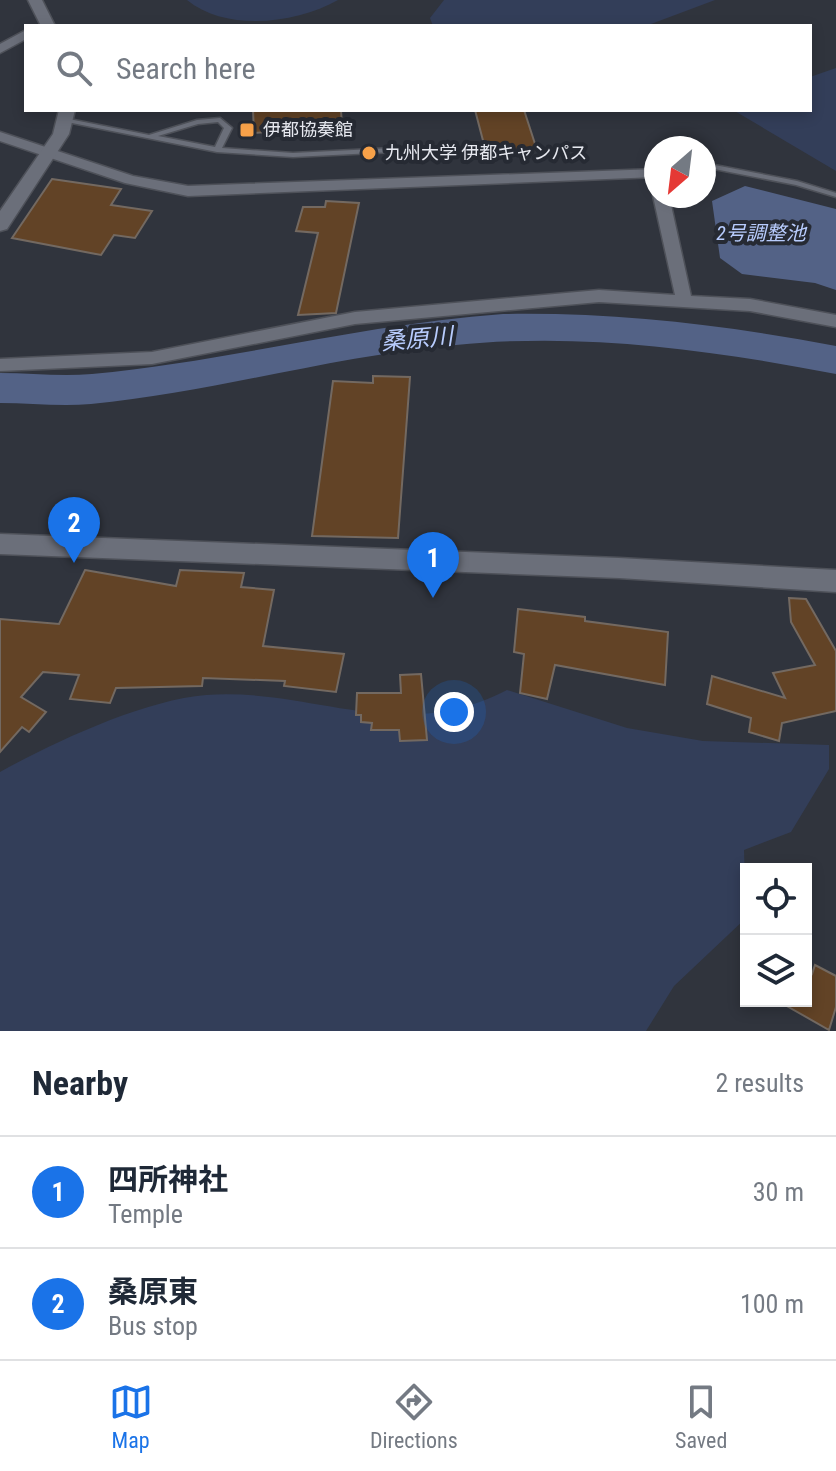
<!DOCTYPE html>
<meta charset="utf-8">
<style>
:root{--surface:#fff;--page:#f6f6f7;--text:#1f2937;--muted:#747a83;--line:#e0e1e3;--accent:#1a73e8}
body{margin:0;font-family:"Roboto Condensed","Noto Sans JP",sans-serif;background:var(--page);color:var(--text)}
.controls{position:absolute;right:24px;bottom:24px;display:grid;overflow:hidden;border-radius:0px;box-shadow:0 4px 12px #0003}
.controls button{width:72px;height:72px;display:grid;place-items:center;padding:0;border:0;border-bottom:2px solid var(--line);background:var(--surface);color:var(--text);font:40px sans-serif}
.compass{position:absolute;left:644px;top:136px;width:72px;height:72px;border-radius:50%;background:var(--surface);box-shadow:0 4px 12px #0003;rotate:208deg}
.you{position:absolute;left:454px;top:712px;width:28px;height:28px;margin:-20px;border:6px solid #fff;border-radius:50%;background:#1a73e8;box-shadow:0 0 0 12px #1a73e833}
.badge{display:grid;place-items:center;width:52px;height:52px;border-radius:50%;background:var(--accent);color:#fff;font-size:26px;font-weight:700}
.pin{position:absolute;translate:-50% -66px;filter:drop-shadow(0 2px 4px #0008)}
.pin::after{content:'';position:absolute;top:42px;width:28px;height:24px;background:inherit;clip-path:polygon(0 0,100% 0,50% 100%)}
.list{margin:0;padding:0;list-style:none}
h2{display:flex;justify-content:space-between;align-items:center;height:104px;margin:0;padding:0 32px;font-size:34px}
h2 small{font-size:26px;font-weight:400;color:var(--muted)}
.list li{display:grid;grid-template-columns:52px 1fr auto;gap:24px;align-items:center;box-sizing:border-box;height:112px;padding:0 32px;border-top:2px solid var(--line)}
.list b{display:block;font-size:30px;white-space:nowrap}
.list p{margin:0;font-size:26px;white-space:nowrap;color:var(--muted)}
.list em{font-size:26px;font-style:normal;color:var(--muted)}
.icon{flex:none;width:44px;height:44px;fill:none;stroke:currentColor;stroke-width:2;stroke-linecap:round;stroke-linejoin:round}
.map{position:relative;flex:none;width:836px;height:1031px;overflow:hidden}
.search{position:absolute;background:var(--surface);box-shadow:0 4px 12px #0003;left:24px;right:24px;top:24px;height:88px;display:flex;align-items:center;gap:20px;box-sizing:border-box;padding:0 28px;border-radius:0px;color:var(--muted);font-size:30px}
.sheet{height:328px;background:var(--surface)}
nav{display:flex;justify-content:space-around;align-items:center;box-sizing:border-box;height:112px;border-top:2px solid var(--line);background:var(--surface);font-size:22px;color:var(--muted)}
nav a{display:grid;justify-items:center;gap:4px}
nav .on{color:var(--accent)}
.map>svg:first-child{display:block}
</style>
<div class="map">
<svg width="836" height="1031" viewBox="0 0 836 1031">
<rect width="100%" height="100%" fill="#30343d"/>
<!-- green -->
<path fill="#333e59" d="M187,0H338C296,24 226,32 187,0Z
M444,0H715L651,24L433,26L430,18Z
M836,68V171L733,110H810V77Z
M507,690L627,728L703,741L829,745V769L791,832L744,850L746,918L674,986L646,1031H0V772C54,742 144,700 206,695C311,687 401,746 507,690Z"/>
<!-- water -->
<path fill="#536286" d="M745,186L836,209V290L815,283L742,274L720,258L712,201Z"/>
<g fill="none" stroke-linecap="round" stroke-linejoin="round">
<!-- river -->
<path fill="#536286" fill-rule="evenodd" d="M503,314C616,312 725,325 836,346V374C711,350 584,332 456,345C333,356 214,392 91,404C61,407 30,403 0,403V373C31,373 61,377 92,374C230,361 364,324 503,314Z"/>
</g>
<!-- building -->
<path fill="#624326" stroke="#736961" stroke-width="2" d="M253,110H341L342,126L254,133Z
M475,110H524L537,150L486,152Z
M52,179L121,189L111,205L152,211L135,238L114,235L101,255L12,238Z
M326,201L359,203L336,313L298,315L318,233L296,231L303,207H325Z
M373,376L410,377L398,538L312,536L333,381L373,383Z
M85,570L176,586L180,570L244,573L241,587L274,590L263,646L344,654L336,692L284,686L285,681L203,678L202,686L116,688L110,703L70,699L79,675L43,672L21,697L46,712L29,732L22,727L0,752V619L59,624Z
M789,598L806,599L836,651V711L782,723L779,741L749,732L751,718L707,704L712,676L785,698L773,673L815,665L791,622Z
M518,609L585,617V621L668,632L665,685L555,665L547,699L520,693L524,654L514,652Z
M421,674L427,740L400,741L399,730H371L372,723L361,722V715H356L357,693H401L400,675Z
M815,965L836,976V1007L829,1030L778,1001H806V971L812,974Z"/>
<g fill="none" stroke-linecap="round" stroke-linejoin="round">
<!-- lane casing -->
<g stroke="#4e5159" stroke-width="3">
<path id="lane" d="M64,118L149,135L197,120L220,118L232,128L222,148L293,153L434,146L438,148L434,150L293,157L217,152L62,121V119ZM218,122L224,128L215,147L158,136L198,124Z
M704,163L797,181L836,193V197L796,185L704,167Z"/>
</g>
<!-- street casing -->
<g stroke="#4e5159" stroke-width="3">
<path id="street" d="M26,30V39L0,53V44Z
M0,132L133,176L188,186L656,169V177L188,196L125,183L0,141Z
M656,193V196H669L691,296L750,299L836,315V327L750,311L599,302L355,324L152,364L0,371V359L152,352L355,312L599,290L675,295L653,196Z"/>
</g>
<!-- secondary casing -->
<g stroke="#4e5159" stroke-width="3">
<path id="secondary" d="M28,0H42L55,26H41Z
M59,110H75L69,134L7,229L0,231V211L53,134Z
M0,534L619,558L836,570V592L619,578L0,554Z"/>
</g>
<!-- lane -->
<use href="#lane" fill="#6b6f7a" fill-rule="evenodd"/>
<!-- street -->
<use href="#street" fill="#6b6f7a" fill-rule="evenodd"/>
<!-- secondary -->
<use href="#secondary" fill="#6b6f7a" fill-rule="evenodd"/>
</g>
<!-- markers -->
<g fill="#f7a149" stroke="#262a33" stroke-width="3">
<rect x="239" y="122" width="16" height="16" rx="4"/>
<circle cx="369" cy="153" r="8"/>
</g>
<g text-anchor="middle" stroke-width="8" stroke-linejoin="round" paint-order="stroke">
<!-- far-poi labels -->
<g font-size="18" fill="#e7e9f0" stroke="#262a33" text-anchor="start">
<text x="263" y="136">伊都協奏館</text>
<text x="385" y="159">九州大学 伊都キャンパス</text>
</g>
<!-- far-water labels -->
<g font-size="20" font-style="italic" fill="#b8ccfd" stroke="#262a33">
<text x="761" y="240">2号調整池</text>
</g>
<!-- water labels -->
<g font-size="24" font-style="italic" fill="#b8ccfd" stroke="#262a33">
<text transform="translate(417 339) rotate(-5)" y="8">桑原川</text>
</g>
</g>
</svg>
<div class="controls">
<button><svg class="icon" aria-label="locate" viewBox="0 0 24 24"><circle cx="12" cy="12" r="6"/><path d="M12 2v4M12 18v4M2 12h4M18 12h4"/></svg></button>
<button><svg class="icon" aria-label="layers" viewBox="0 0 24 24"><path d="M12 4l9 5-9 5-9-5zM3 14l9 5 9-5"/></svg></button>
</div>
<svg class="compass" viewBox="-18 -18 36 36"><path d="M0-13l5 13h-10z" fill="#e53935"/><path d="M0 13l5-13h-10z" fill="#747a83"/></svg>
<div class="you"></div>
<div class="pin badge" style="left:433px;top:598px">1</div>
<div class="pin badge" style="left:74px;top:563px">2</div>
<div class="search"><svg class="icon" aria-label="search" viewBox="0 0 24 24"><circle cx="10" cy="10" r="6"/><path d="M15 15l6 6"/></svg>Search here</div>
</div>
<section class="sheet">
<h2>Nearby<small>2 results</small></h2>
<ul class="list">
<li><span class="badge">1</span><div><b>四所神社</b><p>Temple</p></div><em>30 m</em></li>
<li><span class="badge">2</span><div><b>桑原東</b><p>Bus stop</p></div><em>100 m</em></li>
</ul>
</section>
<nav>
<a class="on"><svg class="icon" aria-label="map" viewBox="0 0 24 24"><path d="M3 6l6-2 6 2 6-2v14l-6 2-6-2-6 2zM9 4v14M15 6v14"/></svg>Map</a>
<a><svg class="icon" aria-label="directions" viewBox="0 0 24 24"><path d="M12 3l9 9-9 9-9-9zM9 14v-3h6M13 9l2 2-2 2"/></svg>Directions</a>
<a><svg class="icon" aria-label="saved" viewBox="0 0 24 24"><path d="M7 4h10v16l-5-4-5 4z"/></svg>Saved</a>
</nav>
